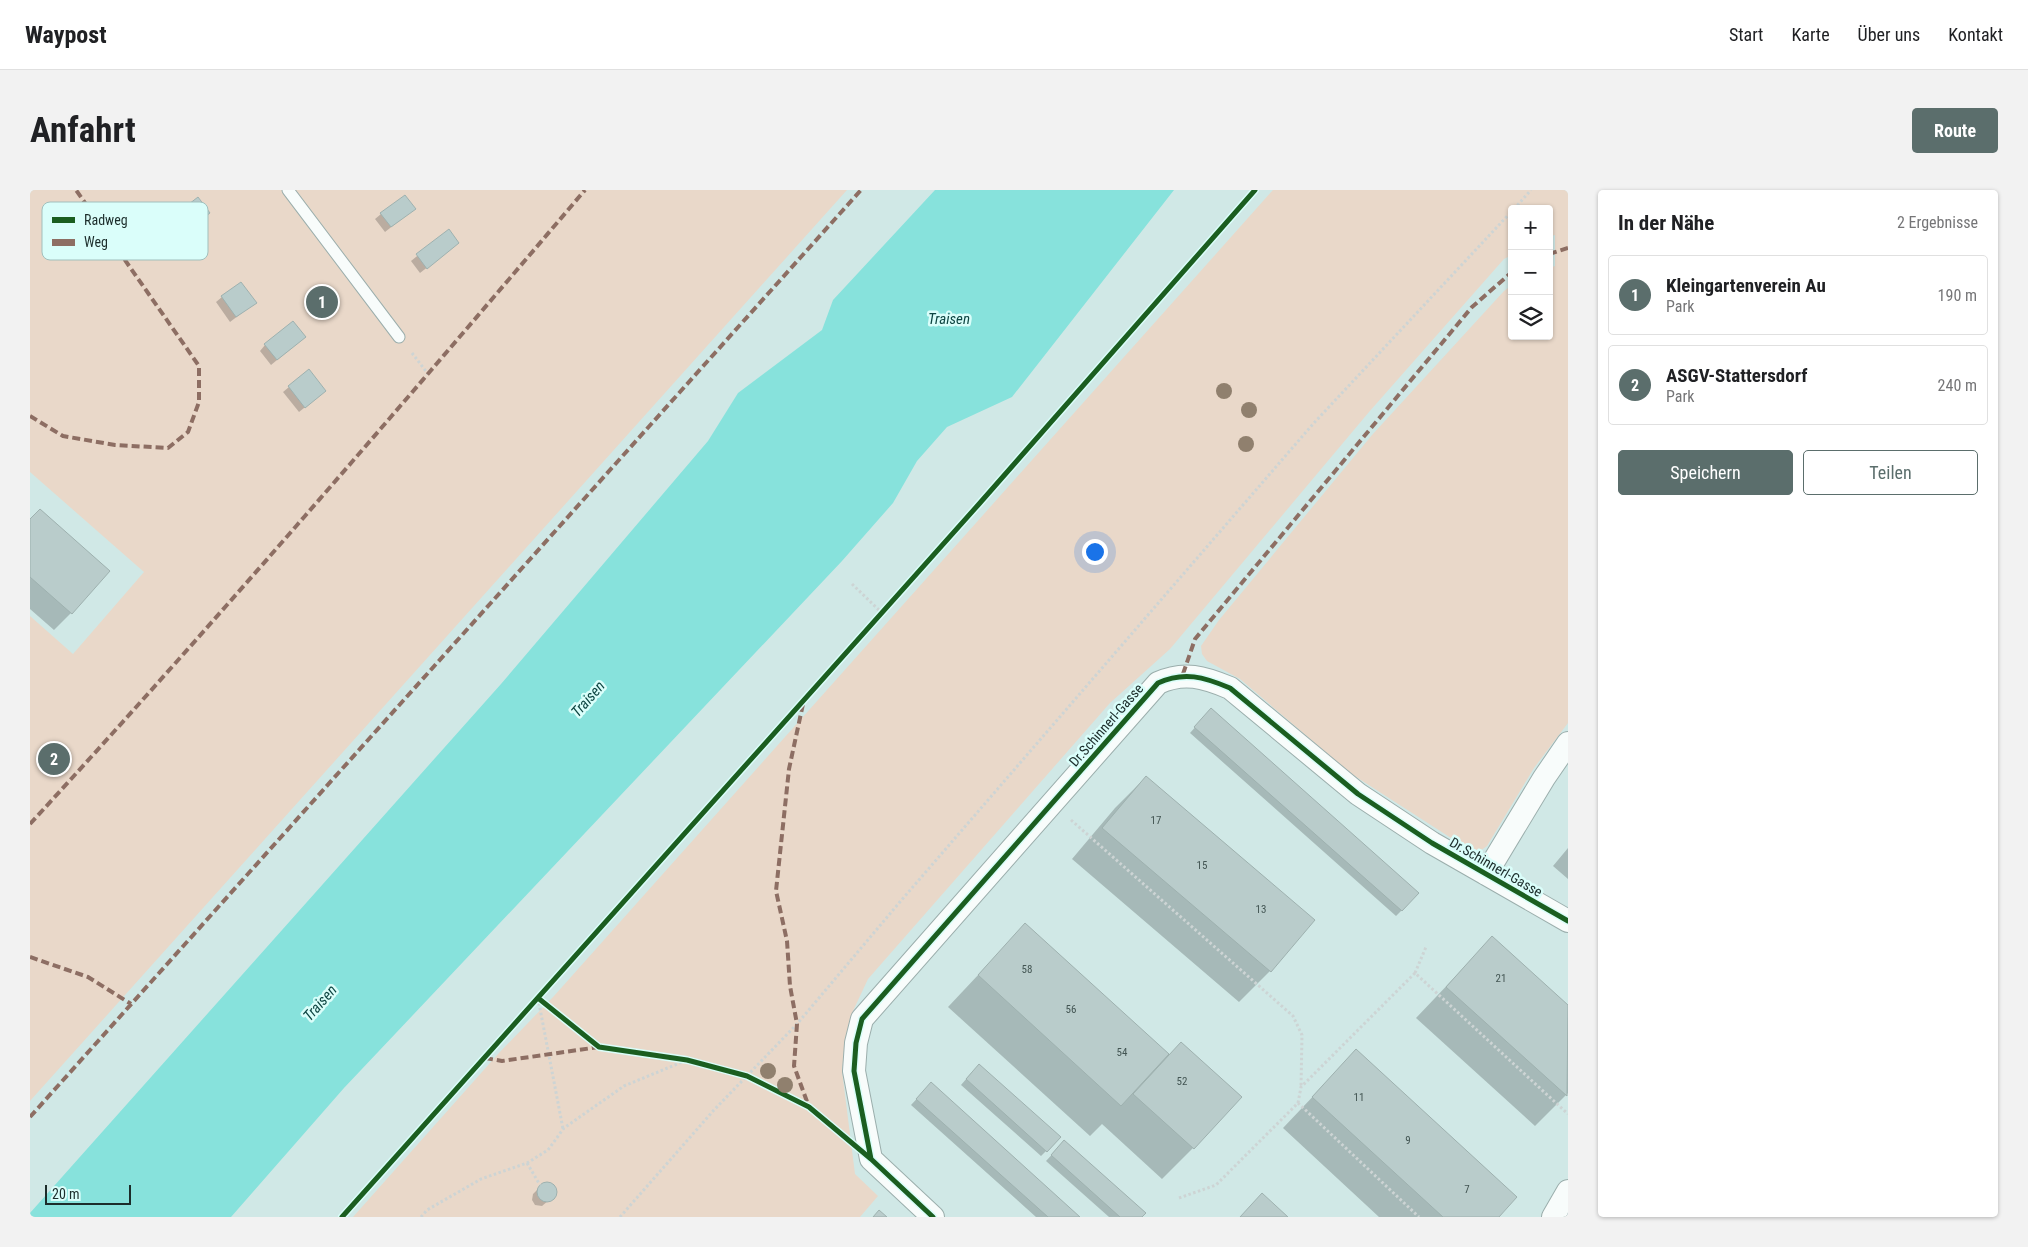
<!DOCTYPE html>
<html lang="de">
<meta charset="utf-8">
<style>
:root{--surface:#fff;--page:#f2f2f2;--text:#202124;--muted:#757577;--line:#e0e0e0;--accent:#5b6e6c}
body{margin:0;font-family:"Roboto Condensed",sans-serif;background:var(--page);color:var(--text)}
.controls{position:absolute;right:15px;top:15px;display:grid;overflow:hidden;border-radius:5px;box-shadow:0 1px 4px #0004}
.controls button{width:45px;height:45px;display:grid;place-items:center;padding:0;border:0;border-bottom:1px solid var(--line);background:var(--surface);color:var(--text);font:25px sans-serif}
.scale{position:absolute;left:15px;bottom:12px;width:86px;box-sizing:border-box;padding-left:5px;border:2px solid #1c2d2b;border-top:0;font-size:14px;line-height:18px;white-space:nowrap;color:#1c2d2b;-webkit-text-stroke:4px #dafefa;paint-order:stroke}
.you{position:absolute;left:1064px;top:361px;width:18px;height:18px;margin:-12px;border:4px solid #fff;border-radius:50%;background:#1a73e8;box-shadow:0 0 0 8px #1a73e833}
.badge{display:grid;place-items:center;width:32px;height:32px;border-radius:50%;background:var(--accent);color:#fff;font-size:16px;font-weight:700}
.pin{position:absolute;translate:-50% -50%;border:2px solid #fff;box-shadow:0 1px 5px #0006}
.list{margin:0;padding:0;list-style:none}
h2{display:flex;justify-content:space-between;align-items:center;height:65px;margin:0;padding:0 20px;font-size:21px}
h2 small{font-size:16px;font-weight:400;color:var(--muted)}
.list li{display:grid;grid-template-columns:32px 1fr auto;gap:15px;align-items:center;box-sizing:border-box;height:80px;margin:0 10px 10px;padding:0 10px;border:1px solid var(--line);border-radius:5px}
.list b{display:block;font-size:19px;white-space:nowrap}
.list p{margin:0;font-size:16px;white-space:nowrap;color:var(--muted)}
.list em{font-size:16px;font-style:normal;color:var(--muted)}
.actions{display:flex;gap:10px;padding:15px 20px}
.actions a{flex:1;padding:11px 0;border:1px solid var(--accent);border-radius:5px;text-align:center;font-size:18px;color:var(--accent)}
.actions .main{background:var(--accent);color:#fff}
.icon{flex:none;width:28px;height:28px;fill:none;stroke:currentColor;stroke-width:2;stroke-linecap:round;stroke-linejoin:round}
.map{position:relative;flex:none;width:1538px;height:1027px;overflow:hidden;border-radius:5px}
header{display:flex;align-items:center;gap:30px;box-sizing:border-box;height:70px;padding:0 25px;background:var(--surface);border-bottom:1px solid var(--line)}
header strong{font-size:24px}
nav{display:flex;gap:28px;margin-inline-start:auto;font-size:18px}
.intro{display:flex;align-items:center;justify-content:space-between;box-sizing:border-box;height:120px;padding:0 30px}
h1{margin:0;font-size:35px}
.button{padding:12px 22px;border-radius:5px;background:var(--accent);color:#fff;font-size:18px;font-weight:700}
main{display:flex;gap:30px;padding:0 30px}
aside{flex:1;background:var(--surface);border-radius:5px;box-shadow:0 1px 4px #0004}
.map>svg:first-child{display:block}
</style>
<header>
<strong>Waypost</strong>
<nav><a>Start</a><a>Karte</a><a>Über uns</a><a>Kontakt</a></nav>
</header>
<div class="intro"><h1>Anfahrt</h1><a class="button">Route</a></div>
<main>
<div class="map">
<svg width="1538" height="1027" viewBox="0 0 1538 1027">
<rect width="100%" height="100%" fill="#d0e8e6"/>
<!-- green -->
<path fill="#e9d8c9" d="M0,0H817L0,911V426L43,464L114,382L0,282Z
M1243,0H1538V533L1504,578L1457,656L1450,661L1435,657L1320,583L1210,489L1177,471L1172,464L1171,456L1189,430L1342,245L1474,101L1482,95V146H1519V78L1525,76V45L1519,47V19H1482V65L1474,69L1339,222L1140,459L1080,513L838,789L823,821L815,851L812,881L825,984L848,1006L830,1027H323L468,864L524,806Z"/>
<!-- water -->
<path fill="#87e2dc" d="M905,0H1144L982,207L917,237L887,271L863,313L812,371L314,898L201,1027H0V1023L471,494L678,251L708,203L792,140L803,110Z"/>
<!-- shadow -->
<path fill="#0003" d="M384,19L355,42L345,29L351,24Z
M418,41L422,58L390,83L381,71Z
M192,107L225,113L200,132L186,112Z
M269,152L241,175L230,161L235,155Z
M259,197L289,206L269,222L253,202Z
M0,330L41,423L24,440L0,419Z
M1176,525L1372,720L1366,726L1160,543Z
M1116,587L1240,781L1209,812L1042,669L1085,618Z
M1538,658V689L1523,676Z
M995,735L1139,866L1163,958L1132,989L1072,934L1060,946L918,817Z
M1462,748L1538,816V903L1505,936L1386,828Z
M1326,861L1467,1027H1349L1253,938Z
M943,881L1016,961L1011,966L931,895Z
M895,900L1048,1027H1006L881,915Z
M1029,957L1110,1027H1079L1016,971Z
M513,994H519L525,999V1005L512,1016L505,1015L502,1010L503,1004Z"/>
<!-- building -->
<path fill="#b9cccb" stroke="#9eb1af" d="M375,5L386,19L361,37L350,23Z
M168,7L180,23L153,44L141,28Z
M419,39L429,53L397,79L386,64Z
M211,92L227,113L206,127L191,106Z
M263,131L276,147L247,170L234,154Z
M279,179L296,201L275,218L258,196Z
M10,319L80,381L42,424L0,387V329Z
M1181,518L1389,703L1372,721L1164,537Z
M1116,586L1285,730L1241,782L1072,638Z
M995,733L1139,864L1091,916L948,785Z
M1462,746L1538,815L1537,906L1416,797Z
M1151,852L1212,907L1164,959L1103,904Z
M1326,859L1487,1007L1469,1027H1413L1282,907Z
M949,874L1031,947L1017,962L936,889Z
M901,892L1050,1027H1018L886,909Z
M1034,950L1116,1023L1112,1027H1090L1021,965Z
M507 1002a10 10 0 1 1 20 0a10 10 0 1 1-20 0Z
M1232,1003L1258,1027H1210Z
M849,1020L857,1027H843Z"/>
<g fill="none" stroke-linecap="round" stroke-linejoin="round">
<!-- lane casing -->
<g stroke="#9baeac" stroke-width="13">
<path id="lane" d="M258,0L369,147"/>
</g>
<!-- street casing -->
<g stroke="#9baeac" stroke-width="24">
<path id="street" d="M1456,684L1514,588L1538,553
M903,1027L841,969L824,881L826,853L832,829L1128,493C1154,481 1174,487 1200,498L1328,604L1402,653L1538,731
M1523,1027L1538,1001"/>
</g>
<!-- path -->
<path stroke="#cdd4d4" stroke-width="3" stroke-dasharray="2.5 2.5" stroke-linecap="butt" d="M1484,19L1501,0
M382,163L398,184
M822,394L851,422
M1041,630L1263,826L1272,845L1271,897
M1385,783L1396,757
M508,808L533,939
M1268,913L1271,897L1385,783L1538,924
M497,973L510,995
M1149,1008L1186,995L1268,913L1389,1027
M391,1027L397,1020L451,989L497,973L518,960L534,938L594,896L657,870
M590,1027L684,920L767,834L869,713L1283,234L1482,21"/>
<!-- lane -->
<use href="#lane" stroke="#f8fcfb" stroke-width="11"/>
<!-- street -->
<use href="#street" stroke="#f8fcfb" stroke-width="22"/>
<!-- quiet -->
<path stroke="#8d6e63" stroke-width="4" stroke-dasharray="8 4" stroke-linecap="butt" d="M1519,64L1538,58
M0,226L33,246L85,255L138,258L158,242L169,212V176L46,0
M1153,484L1165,449L1442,117L1482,82
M773,514L759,579L746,701L757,751L760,796L767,834L764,876L779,917
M0,634C190,427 373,214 555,0
M0,767L58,787L101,814
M455,868L472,871L569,857
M0,927L831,0"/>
<!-- cycleway casing -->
<g stroke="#dafefa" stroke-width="8">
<path id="cycleway" d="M508,808L569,857L657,870L717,886L779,917L841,969L903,1027
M841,969L824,881L826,853L832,829L1128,493C1154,481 1174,487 1200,498L1328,604L1402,653L1538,731
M312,1027L949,314L1225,0"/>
</g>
<!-- cycleway -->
<use href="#cycleway" stroke="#1b5e20" stroke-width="5"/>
</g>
<!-- trees -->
<g fill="#90806e">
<circle cx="1194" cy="201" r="8"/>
<circle cx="1219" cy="220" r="8"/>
<circle cx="1216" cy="254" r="8"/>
<circle cx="738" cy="881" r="8"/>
<circle cx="755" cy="895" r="8"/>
</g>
<g text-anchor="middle" stroke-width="5" stroke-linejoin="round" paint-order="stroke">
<!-- number labels -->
<g font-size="11" fill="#435553">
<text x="1126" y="634">17</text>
<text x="1172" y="679">15</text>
<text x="1231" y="723">13</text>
<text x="997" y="783">58</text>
<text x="1471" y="792">21</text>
<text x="1041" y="823">56</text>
<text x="1092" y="866">54</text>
<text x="1152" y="895">52</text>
<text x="1329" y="911">11</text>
<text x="1378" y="954">9</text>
<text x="1437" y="1003">7</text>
</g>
<!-- street labels -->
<g font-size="14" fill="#1c2d2b" stroke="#dafefa">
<text transform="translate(1076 535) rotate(-49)" y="5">Dr.Schinnerl-Gasse</text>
<text transform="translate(1466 677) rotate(30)" y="5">Dr.Schinnerl-Gasse</text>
</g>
<!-- water labels -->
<g font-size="15" font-style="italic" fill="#0e4542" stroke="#dafefa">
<text x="919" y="134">Traisen</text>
<text transform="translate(558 509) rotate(-49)" y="5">Traisen</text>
<text transform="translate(290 813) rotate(-49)" y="5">Traisen</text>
</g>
</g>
<!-- legend -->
<rect x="12" y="12" width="166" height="58" rx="8" fill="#dafefa" stroke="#a1bfbc" stroke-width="1"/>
<rect x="22" y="27" width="23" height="6" fill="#1b5e20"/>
<rect x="22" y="49" width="23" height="7" fill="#8d6e63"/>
<g font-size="14" fill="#1c2d2b">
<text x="54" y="35">Radweg</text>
<text x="54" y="57">Weg</text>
</g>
</svg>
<div class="controls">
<button>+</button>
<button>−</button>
<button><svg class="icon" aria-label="layers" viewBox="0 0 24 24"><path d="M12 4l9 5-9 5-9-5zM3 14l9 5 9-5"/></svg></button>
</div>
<div class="scale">20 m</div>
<div class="you"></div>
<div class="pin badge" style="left:292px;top:112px">1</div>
<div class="pin badge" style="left:24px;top:569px">2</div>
</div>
<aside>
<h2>In der Nähe<small>2 Ergebnisse</small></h2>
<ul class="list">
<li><span class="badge">1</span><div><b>Kleingartenverein Au</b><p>Park</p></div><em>190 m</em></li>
<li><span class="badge">2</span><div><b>ASGV-Stattersdorf</b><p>Park</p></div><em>240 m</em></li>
</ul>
<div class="actions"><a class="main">Speichern</a><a>Teilen</a></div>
</aside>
</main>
